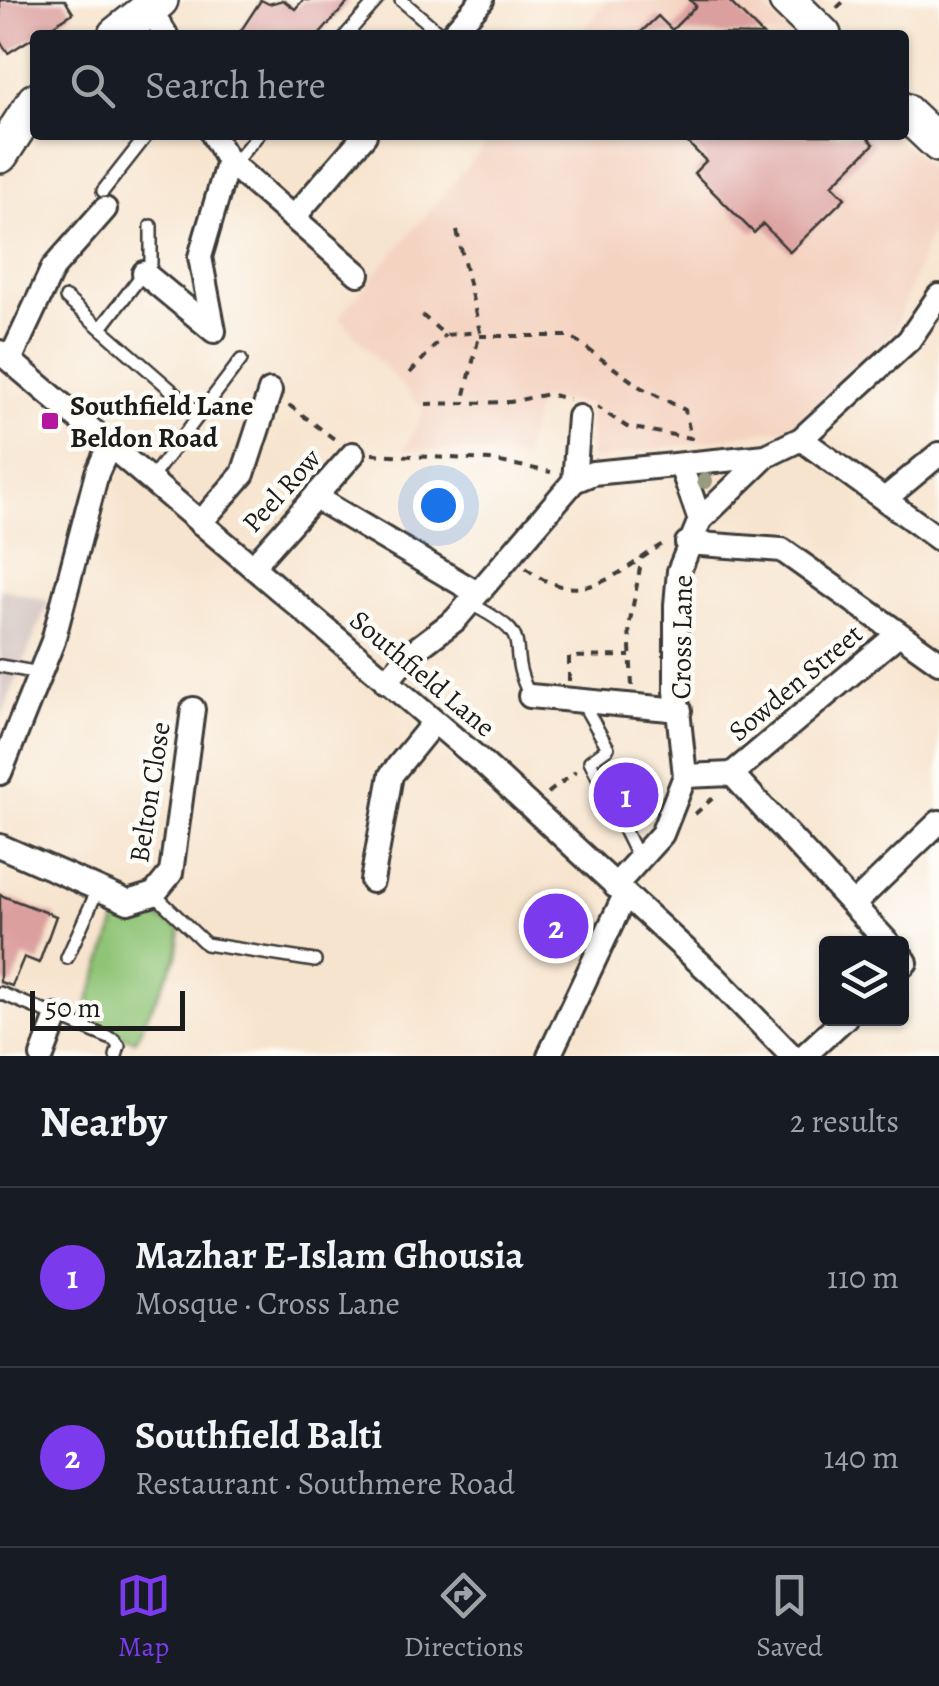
<!DOCTYPE html>
<meta charset="utf-8">
<style>
:root{--surface:#171b24;--page:#20242c;--text:#f1f3f6;--muted:#9ea1a6;--line:#363941;--accent:#7c3aed}
body{margin:0;font-family:Alegreya,serif;background:var(--page);color:var(--text)}
.controls{position:absolute;right:30px;bottom:30px;display:grid;overflow:hidden;border-radius:10px;box-shadow:0 2px 8px #0004}
.controls button{width:90px;height:90px;display:grid;place-items:center;padding:0;border:0;border-bottom:2px solid var(--line);background:var(--surface);color:var(--text);font:50px sans-serif}
.scale{position:absolute;left:30px;bottom:25px;width:155px;box-sizing:border-box;padding-left:10px;border:5px solid #1c1c1c;border-top:0;font-size:28px;line-height:35px;white-space:nowrap;color:#1c1c1c;-webkit-text-stroke:8px #fdfcf7;paint-order:stroke}
.you{position:absolute;left:438px;top:505px;width:35px;height:35px;margin:-25px;border:8px solid #fff;border-radius:50%;background:#1a73e8;box-shadow:0 0 0 15px #1a73e833}
.badge{display:grid;place-items:center;width:65px;height:65px;border-radius:50%;background:var(--accent);color:#fff;font-size:32px;font-weight:700}
.pin{position:absolute;translate:-50% -50%;border:5px solid #fff;box-shadow:0 2px 10px #0006}
.list{margin:0;padding:0;list-style:none}
h2{display:flex;justify-content:space-between;align-items:center;height:130px;margin:0;padding:0 40px;font-size:42px}
h2 small{font-size:32px;font-weight:400;color:var(--muted)}
.list li{display:grid;grid-template-columns:65px 1fr auto;gap:30px;align-items:center;box-sizing:border-box;height:180px;padding:0 40px;border-top:2px solid var(--line)}
.list b{display:block;font-size:38px;white-space:nowrap}
.list p{margin:0;font-size:32px;white-space:nowrap;color:var(--muted)}
.list em{font-size:32px;font-style:normal;color:var(--muted)}
.icon{flex:none;width:55px;height:55px;fill:none;stroke:currentColor;stroke-width:2;stroke-linecap:round;stroke-linejoin:round}
.map{position:relative;flex:none;width:939px;height:1056px;overflow:hidden}
.search{position:absolute;background:var(--surface);box-shadow:0 2px 8px #0004;left:30px;right:30px;top:30px;height:110px;display:flex;align-items:center;gap:25px;box-sizing:border-box;padding:0 35px;border-radius:10px;color:var(--muted);font-size:38px}
.sheet{height:490px;background:var(--surface)}
nav{display:flex;justify-content:space-around;align-items:center;box-sizing:border-box;height:140px;border-top:2px solid var(--line);background:var(--surface);font-size:28px;color:var(--muted)}
nav a{display:grid;justify-items:center;gap:5px}
nav .on{color:var(--accent)}
.map>svg:first-child{display:block}
</style>
<div class="map">
<svg width="939" height="1056" viewBox="0 0 939 1056">
<rect width="100%" height="100%" fill="#fdfcf7"/>
<filter id="ink" filterUnits="userSpaceOnUse"><feTurbulence type="fractalNoise" baseFrequency=".01" numOctaves="2"/><feDisplacementMap in="SourceGraphic" scale="20" xChannelSelector="R" yChannelSelector="G"/><feConvolveMatrix kernelMatrix="1 2 1 2 8 2 1 2 1" color-interpolation-filters="sRGB"/></filter>
<filter id="wash" filterUnits="userSpaceOnUse"><feTurbulence type="fractalNoise" baseFrequency=".0048" numOctaves="4" result="noise"/><feDisplacementMap in="SourceGraphic" scale="40" xChannelSelector="R" yChannelSelector="G"/><feGaussianBlur stdDeviation="2.25" result="paint"/><feColorMatrix in="noise" values="0 0 0 0 0 0 0 0 0 0 0 0 0 0 0 0 0 1.4 0 .05"/><feComposite in="paint" operator="in"/></filter>
<g filter="url(#wash)">
<rect width="100%" height="100%" fill="#f7e4ce"/>
<!-- built -->
<path fill="#f4d3c1" d="M609,0H757L792,35H579Z
M494,135H895L939,178V209L894,331L791,427L591,460L588,404L539,399L523,459L488,453L404,449L424,410L339,317Z"/>
<!-- industrial -->
<path fill="#d0c0bc" d="M0,588L49,601L0,720Z"/>
<!-- green -->
<path fill="#8fc476" stroke="#567049" stroke-width="2.5" d="M120,910H146L181,930L177,956L135,1040L81,1024Z"/>
<g id="blocks">
<!-- building -->
<path fill="#db9f9e" d="M0,0H65L73,13L8,53L0,41Z
M261,0L269,4L283,0L295,9L303,0H350L319,35H268L263,31L238,35Z
M690,0H728L763,35L640,33L658,16L672,30L696,6Z
M680,135H865L874,144L832,185L845,198L790,252L763,224L754,233L694,173L706,161Z
M626,761L635,775L628,779L648,812L628,824L601,776Z
M0,895L56,916L39,963L24,957L12,986L0,982Z"/>
</g>
</g>
<g filter="url(#ink)">
<use href="#blocks" fill-opacity="0" stroke="#3d3a37" stroke-width="2.5"/>
<g fill="none" stroke-linecap="round" stroke-linejoin="round">
<!-- lane casing -->
<g stroke="#3d3a37" stroke-width="16">
<path id="lane" d="M401,0L442,35
M346,35L377,0
M232,165L258,135
M103,191L147,135
M66,298L200,415
M101,328L151,263V226
M149,481L241,360
M469,603C543,641 501,639 530,696
M0,666L40,673
M582,702L608,748L590,761L639,860
M154,894L206,944L315,961
M67,958L98,889
M0,993L114,1040L119,1046L116,1056"/>
</g>
<!-- street casing -->
<g stroke="#3d3a37" stroke-width="28">
<path id="street" d="M150,9L166,35
M451,35L482,0
M213,135L228,161L200,257L214,331
M228,161L358,274
M293,218L365,135
M144,273L214,331
M0,352L482,762L714,976L792,1056
M10,360L53,268L105,209
M801,439L939,539
M681,466L700,520
M574,481L579,417
M316,498L477,593
M885,499L939,454
M200,523L243,474L270,391
M687,543L782,550L939,662
M253,566L353,454
M386,682L410,654L455,620L574,481L593,473L766,456
M530,696L680,710
M0,773L53,641L97,473L109,446
M732,774L889,944
M685,776L732,774L897,635
M0,846L128,902L154,894L171,873L193,709
M372,881L391,775L434,722
M615,886L662,834L685,776L676,691V605L679,571L700,520L766,456L801,439L909,340L939,296
M853,905L939,822
M902,957L906,962L902,966
M42,1056L57,1016
M549,1056L625,895
M804,1056L845,1018"/>
</g>
<!-- primary casing -->
<g stroke="#3d3a37" stroke-width="40">
<path id="primary" d="M787,0L823,35
M116,35L160,0
M904,111L939,144
M0,155L35,101"/>
</g>
<!-- path -->
<path stroke="#3d3a37" stroke-width="4" stroke-dasharray="8 8" stroke-linecap="butt" d="M837,8L845,0
M457,231L480,332L463,403
M422,315L445,335L480,332
M479,336H570L640,387L685,410L691,438L627,427L597,407
M410,373L445,335
M426,404L510,402L548,394L569,399
M289,405L337,441
M372,454L490,460L551,472
M526,568C582,612 617,573 667,541
M569,681V657L630,656
M632,686L629,627L642,557
M548,793L576,771
M695,814L714,797"/>
<!-- lane -->
<use href="#lane" stroke="#fff" stroke-width="11"/>
<!-- street -->
<use href="#street" stroke="#fff" stroke-width="22"/>
<!-- primary -->
<use href="#primary" stroke="#fff" stroke-width="35"/>
</g>
<!-- trees -->
<circle fill="#989b80" cx="705" cy="481" r="8"/>
</g>
<!-- markers -->
<rect fill="#b5179e" stroke="#fdfcf7" stroke-width="4" x="40" y="411" width="20" height="20" rx="5"/>
<g text-anchor="middle" stroke-width="9" stroke-linejoin="round" paint-order="stroke">
<!-- poi labels -->
<g font-size="28" font-weight="bold" fill="#1c1c1c" stroke="#fdfcf7" text-anchor="start">
<text x="70" y="415">Southfield Lane<tspan x="70" dy="32">Beldon Road</tspan></text>
</g>
<!-- street labels -->
<g font-size="28" fill="#1c1c1c" stroke="#fdfcf7">
<text transform="translate(281 490) rotate(-48)" y="10">Peel Row</text>
<text transform="translate(681 637) rotate(-89)" y="10">Cross Lane</text>
<text transform="translate(423 673) rotate(40)" y="10">Southfield Lane</text>
<text transform="translate(795 682) rotate(-40)" y="10">Sowden Street</text>
<text transform="translate(149 792) rotate(-81)" y="10">Belton Close</text>
</g>
</g>
</svg>
<div class="controls">
<button><svg class="icon" aria-label="layers" viewBox="0 0 24 24"><path d="M12 4l9 5-9 5-9-5zM3 14l9 5 9-5"/></svg></button>
</div>
<div class="scale">50 m</div>
<div class="you"></div>
<div class="pin badge" style="left:626px;top:795px">1</div>
<div class="pin badge" style="left:556px;top:926px">2</div>
<div class="search"><svg class="icon" aria-label="search" viewBox="0 0 24 24"><circle cx="10" cy="10" r="6"/><path d="M15 15l6 6"/></svg>Search here</div>
</div>
<section class="sheet">
<h2>Nearby<small>2 results</small></h2>
<ul class="list">
<li><span class="badge">1</span><div><b>Mazhar E-Islam Ghousia</b><p>Mosque · Cross Lane</p></div><em>110 m</em></li>
<li><span class="badge">2</span><div><b>Southfield Balti</b><p>Restaurant · Southmere Road</p></div><em>140 m</em></li>
</ul>
</section>
<nav>
<a class="on"><svg class="icon" aria-label="map" viewBox="0 0 24 24"><path d="M3 6l6-2 6 2 6-2v14l-6 2-6-2-6 2zM9 4v14M15 6v14"/></svg>Map</a>
<a><svg class="icon" aria-label="directions" viewBox="0 0 24 24"><path d="M12 3l9 9-9 9-9-9zM9 14v-3h6M13 9l2 2-2 2"/></svg>Directions</a>
<a><svg class="icon" aria-label="saved" viewBox="0 0 24 24"><path d="M7 4h10v16l-5-4-5 4z"/></svg>Saved</a>
</nav>
